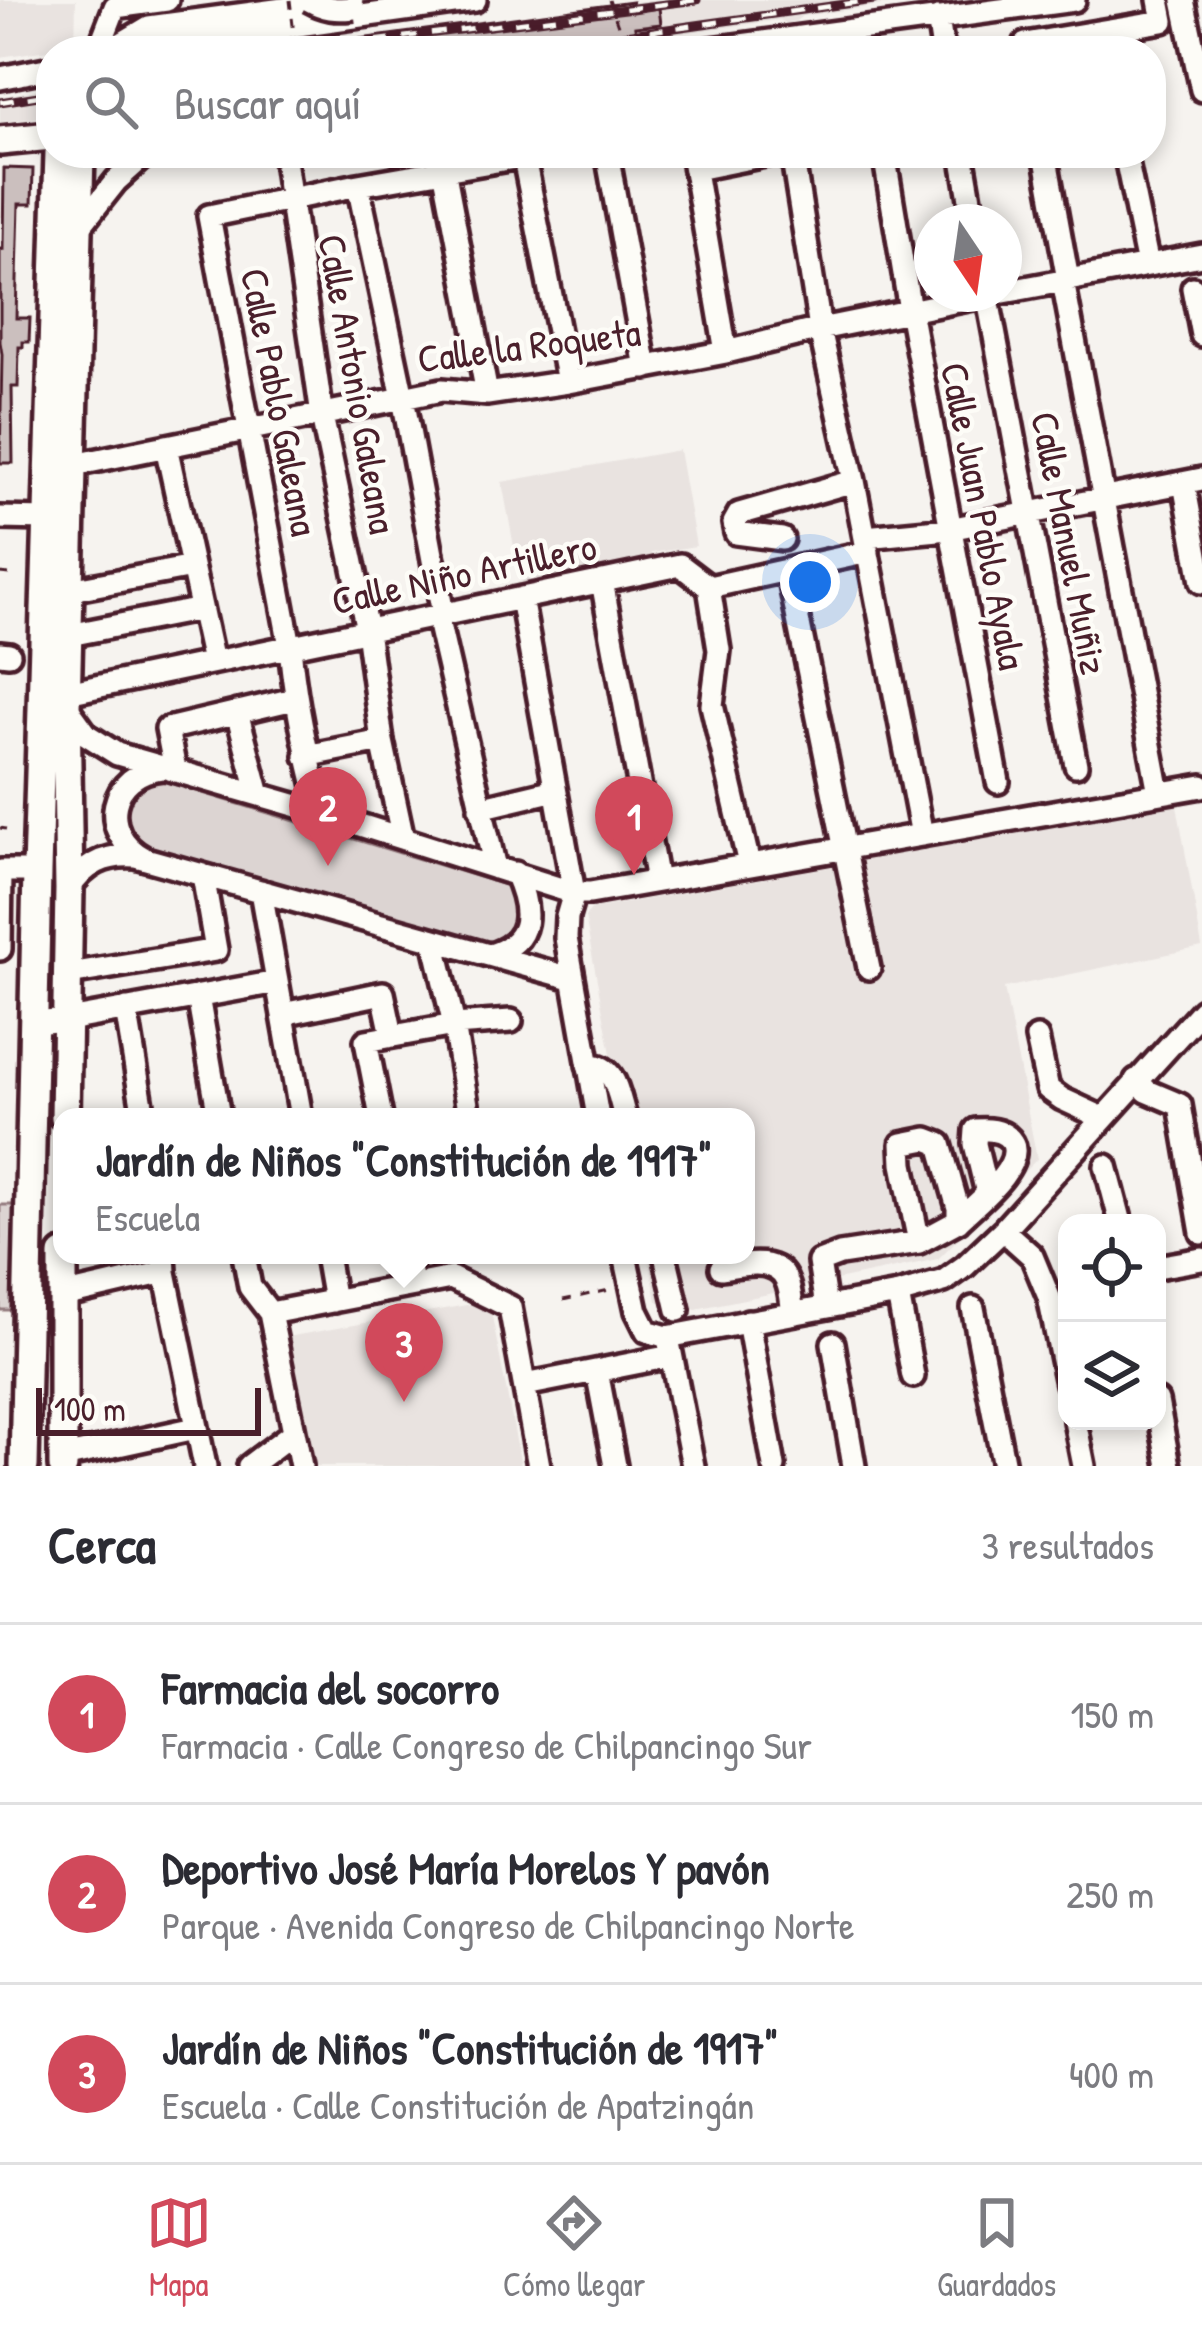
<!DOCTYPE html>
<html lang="es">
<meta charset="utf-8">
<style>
:root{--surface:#fff;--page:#f2f2f3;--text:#2b2b33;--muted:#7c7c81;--line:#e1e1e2;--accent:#d1495b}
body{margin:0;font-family:"Patrick Hand",sans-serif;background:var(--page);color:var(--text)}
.controls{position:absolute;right:36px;bottom:36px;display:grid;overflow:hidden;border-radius:24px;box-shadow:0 6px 18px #0003}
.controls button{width:108px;height:108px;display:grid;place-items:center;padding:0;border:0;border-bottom:3px solid var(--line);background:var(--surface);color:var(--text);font:60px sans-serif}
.compass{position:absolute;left:914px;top:204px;width:108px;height:108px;border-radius:50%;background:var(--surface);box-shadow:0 6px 18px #0003;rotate:167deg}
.scale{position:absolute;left:36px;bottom:30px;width:225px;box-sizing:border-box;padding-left:12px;border:6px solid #4a1f2b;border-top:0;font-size:33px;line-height:42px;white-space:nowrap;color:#4a1f2b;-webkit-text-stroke:9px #fdfcf7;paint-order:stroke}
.you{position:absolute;left:810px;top:582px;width:42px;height:42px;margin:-30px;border:9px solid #fff;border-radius:50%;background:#1a73e8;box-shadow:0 0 0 18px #1a73e833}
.badge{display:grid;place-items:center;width:78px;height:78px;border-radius:50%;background:var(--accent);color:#fff;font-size:39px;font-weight:700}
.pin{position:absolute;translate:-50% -99px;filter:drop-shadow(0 3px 6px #0008)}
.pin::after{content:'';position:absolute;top:63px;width:42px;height:36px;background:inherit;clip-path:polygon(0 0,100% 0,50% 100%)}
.popup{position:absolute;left:53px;top:1108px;width:702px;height:156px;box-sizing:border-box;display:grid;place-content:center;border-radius:24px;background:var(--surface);filter:drop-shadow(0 3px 9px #0005);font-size:39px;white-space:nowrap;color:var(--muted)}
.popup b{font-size:45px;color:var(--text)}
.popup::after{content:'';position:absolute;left:50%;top:100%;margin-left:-24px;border:24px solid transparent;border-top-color:var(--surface)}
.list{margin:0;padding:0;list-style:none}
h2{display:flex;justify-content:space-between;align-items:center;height:156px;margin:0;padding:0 48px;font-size:51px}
h2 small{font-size:39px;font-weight:400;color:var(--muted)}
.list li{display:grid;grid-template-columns:78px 1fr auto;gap:36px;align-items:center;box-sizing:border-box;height:180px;padding:0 48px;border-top:3px solid var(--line)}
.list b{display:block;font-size:45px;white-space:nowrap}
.list p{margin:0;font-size:39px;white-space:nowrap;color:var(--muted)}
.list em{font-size:39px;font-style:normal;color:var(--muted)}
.icon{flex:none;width:66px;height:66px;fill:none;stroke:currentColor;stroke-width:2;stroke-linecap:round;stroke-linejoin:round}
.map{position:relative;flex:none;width:1202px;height:1466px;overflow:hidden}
.search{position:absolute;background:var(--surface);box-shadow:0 6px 18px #0003;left:36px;right:36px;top:36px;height:132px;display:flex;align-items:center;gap:30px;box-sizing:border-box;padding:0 42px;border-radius:48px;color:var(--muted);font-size:45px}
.sheet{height:696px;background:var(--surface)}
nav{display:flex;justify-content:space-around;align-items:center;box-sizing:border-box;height:168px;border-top:3px solid var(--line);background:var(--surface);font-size:33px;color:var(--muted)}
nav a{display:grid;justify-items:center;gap:6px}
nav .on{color:var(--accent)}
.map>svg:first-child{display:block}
</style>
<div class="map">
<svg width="1202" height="1466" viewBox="0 0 1202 1466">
<rect width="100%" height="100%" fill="#f6f3ef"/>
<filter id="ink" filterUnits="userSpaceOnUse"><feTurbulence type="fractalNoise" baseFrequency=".00833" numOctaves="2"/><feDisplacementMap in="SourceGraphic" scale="24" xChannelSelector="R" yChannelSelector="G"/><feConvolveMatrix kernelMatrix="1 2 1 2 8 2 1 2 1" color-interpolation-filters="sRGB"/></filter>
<g filter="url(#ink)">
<!-- built -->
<path fill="#e9e3e0" d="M0,0H76L75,46L0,57Z
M650,0H919L802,16L796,21L786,23L780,20L543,51H266Z
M51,87V116L0,122V97Z
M679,450L696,546L652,553L653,566L522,590L502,482Z
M1177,805L1202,947L1004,988L1037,1159L938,1259L691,1310L657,1301L648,1255H746V1117H623L585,917L591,909Z
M489,1301L521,1466H312L287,1337Z"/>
<!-- green -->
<path fill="#dcd4d2" stroke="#937a7e" stroke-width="3" d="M147,776L515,888L522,924L497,945L134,843L116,803Z
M0,1205H14L12,1310H0Z"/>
<!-- building -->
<path fill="#cbbfbe" stroke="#4a1f2b" stroke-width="3" d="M632,2L633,12L659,8L661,24L635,27L637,38L543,51H323V44Z
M4,168L33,169L32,204H19L16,318H30L29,342H23V347H19L18,387H12L13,463H0L2,354L0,342V249L3,250Z"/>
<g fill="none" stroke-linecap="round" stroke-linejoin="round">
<!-- minor casing -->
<g stroke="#4a1f2b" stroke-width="30">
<path id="minor" d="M1183,0L1202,90
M938,18L943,51
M1025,44L1163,21L1159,0
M98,51L115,7L167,0
M109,51L149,27L328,3
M131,51L158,45L475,0
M696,51L1074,0
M0,78L51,68
M284,153L322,416L367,630L382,741L403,839
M441,153L487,394
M523,153L568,382
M607,153L646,368
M692,153L726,352
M792,153L820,329L854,481L922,835
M884,153L910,310L998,782
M962,153L974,222
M1045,153L1068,280
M1125,153L1148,265
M696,169L775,153
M358,185L403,398L443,614
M78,229L116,181L147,153
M1063,281L1159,793
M1193,288L1202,335
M1004,292L1202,255
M987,294L1076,765
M166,446L213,662
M74,465L442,390L487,394L568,382L726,352L820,329L993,294
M1184,483L1202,582
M0,518L47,519L59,522
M865,537L949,529L1202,479
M782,539L736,533L734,523L739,514L854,481
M788,570L869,968
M602,581L657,881
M709,587L719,650L712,705L749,864
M70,590L192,567
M521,598L574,893L567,917L566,938L598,1117
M437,616L495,868
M69,635L201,609
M0,653L9,654
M67,693L680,565L709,587L868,552
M66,706L87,735L117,754L322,813L574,893H590L1202,786
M237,712L259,795
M306,756L382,741
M175,770L167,729L294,699
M480,808L555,790
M322,813C307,757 295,704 290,646L209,216L358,185L543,153
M144,858C97,833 109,772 163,768
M69,889C85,864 106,854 135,856L571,978
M261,891L301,1117
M434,940L454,1025L469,1117
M0,949L1,871H37
M490,955C535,942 531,909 515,873
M69,974L216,950L203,875
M198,996L219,1117
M126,1009L144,1117
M283,1014L383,993L392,1035
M33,1023L68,1020L277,982
M1037,1038L1048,1089L1062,1099L1103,1118
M588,1065C616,1064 618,1095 625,1117
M1136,1080L1147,1091L1180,1105
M1180,1105L1202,1233
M381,1117L366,1041L454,1025L511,1021
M1106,1166L1121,1223
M958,1221C975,1204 1025,1167 1012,1142C1005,1130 988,1129 976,1130L975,1144L987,1193
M1003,1230L1032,1256L1049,1297L1067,1384
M164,1255L165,1272L205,1466
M244,1255L250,1287L270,1313L301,1466
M326,1255L334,1301
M408,1255L413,1285
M625,1255L637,1311L647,1331L667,1337L898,1294L944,1281L965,1266L1003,1230L1202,1010
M665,1255L678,1310
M1157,1267L1202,1259
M721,1268C742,1265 778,1256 787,1282C791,1291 791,1303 793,1313
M451,1278L510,1307L539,1466
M898,1294L913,1376
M63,1296L165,1272
M826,1307L819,1262L840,1254L919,1242L958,1221V1208L940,1144L927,1139L902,1144L903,1164L919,1242
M973,1308L1004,1466
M270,1313L451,1278
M748,1321L774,1466
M669,1343L693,1466
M833,1343L854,1466
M597,1371L615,1466
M525,1385L671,1356
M1157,1401L1169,1466
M1075,1421L1084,1466
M63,1457L196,1428
M249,1466L294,1432"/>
</g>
<!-- major casing -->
<g stroke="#4a1f2b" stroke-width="36">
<path id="major" d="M0,141L51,136
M65,1117L69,889L66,706L80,153
M24,1466L37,871L59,153
M63,1466V1255"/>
</g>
<!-- path -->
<path stroke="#4a1f2b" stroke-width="3" stroke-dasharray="9 9" stroke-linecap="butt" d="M0,573L10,574
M0,828L6,829
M563,1300L614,1289"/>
<!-- minor -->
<use href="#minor" stroke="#fdfcf7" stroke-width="21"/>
<!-- major -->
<use href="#major" stroke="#fdfcf7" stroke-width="27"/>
<!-- rail casing -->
<g stroke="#4a1f2b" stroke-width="9">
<path id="rail" d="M292,51L697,0
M511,51L874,0
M0,102L51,94"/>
</g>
<!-- rail -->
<use href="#rail" stroke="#fdfcf7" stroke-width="4.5" stroke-dasharray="14" stroke-linecap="butt"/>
<!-- minor-bridge casing -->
<g stroke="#4a1f2b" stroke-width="30" stroke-linecap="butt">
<path id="minor-bridge" d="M309,0C325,9 336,10 354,8"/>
</g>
<!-- path-bridge -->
<path stroke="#4a1f2b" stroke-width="3" stroke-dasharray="9 9" stroke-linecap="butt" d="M290,0L296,51
M609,0L627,51"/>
<!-- minor-bridge -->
<use href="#minor-bridge" stroke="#fdfcf7" stroke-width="21"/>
</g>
</g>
<g text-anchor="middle" stroke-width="9" stroke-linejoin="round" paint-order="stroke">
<!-- street labels -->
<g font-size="39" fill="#4a1f2b" stroke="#fdfcf7">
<text transform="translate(529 345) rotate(-7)" y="14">Calle la Roqueta</text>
<text transform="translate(358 384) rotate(80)" y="14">Calle Antonio Galeana</text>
<text transform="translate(280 402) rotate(79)" y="14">Calle Pablo Galeana</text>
<text transform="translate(984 516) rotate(79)" y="14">Calle Juan Pablo Ayala</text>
<text transform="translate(1070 543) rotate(79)" y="14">Calle Manuel Muñiz</text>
<text transform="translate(464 573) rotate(-12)" y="14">Calle Niño Artillero</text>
</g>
</g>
</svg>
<div class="controls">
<button><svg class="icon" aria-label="locate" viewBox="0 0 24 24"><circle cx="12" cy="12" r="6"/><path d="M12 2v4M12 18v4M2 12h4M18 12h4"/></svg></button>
<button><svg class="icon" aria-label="layers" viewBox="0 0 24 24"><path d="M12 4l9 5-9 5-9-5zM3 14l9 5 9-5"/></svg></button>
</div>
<svg class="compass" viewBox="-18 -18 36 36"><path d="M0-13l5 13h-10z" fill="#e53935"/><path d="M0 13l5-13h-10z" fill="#7c7c81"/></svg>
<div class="scale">100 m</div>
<div class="you"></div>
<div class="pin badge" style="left:634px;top:875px">1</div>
<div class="pin badge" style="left:328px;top:866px">2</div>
<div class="pin badge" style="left:404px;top:1402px">3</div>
<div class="popup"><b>Jardín de Niños &quot;Constitución de 1917&quot;</b>Escuela</div>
<div class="search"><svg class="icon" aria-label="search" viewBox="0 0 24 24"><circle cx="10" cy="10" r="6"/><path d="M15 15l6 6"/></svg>Buscar aquí</div>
</div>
<section class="sheet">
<h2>Cerca<small>3 resultados</small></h2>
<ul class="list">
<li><span class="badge">1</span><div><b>Farmacia del socorro</b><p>Farmacia · Calle Congreso de Chilpancingo Sur</p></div><em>150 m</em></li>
<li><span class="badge">2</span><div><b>Deportivo José María Morelos Y pavón</b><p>Parque · Avenida Congreso de Chilpancingo Norte</p></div><em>250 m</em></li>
<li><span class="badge">3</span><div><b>Jardín de Niños &quot;Constitución de 1917&quot;</b><p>Escuela · Calle Constitución de Apatzingán</p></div><em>400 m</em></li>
</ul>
</section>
<nav>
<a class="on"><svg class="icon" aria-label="map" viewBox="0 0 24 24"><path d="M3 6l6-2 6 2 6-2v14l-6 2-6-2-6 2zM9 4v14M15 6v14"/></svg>Mapa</a>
<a><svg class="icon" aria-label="directions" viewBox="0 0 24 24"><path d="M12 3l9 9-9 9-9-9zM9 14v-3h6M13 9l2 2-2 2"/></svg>Cómo llegar</a>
<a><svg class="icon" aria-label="saved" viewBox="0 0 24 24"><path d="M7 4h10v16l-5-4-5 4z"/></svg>Guardados</a>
</nav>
